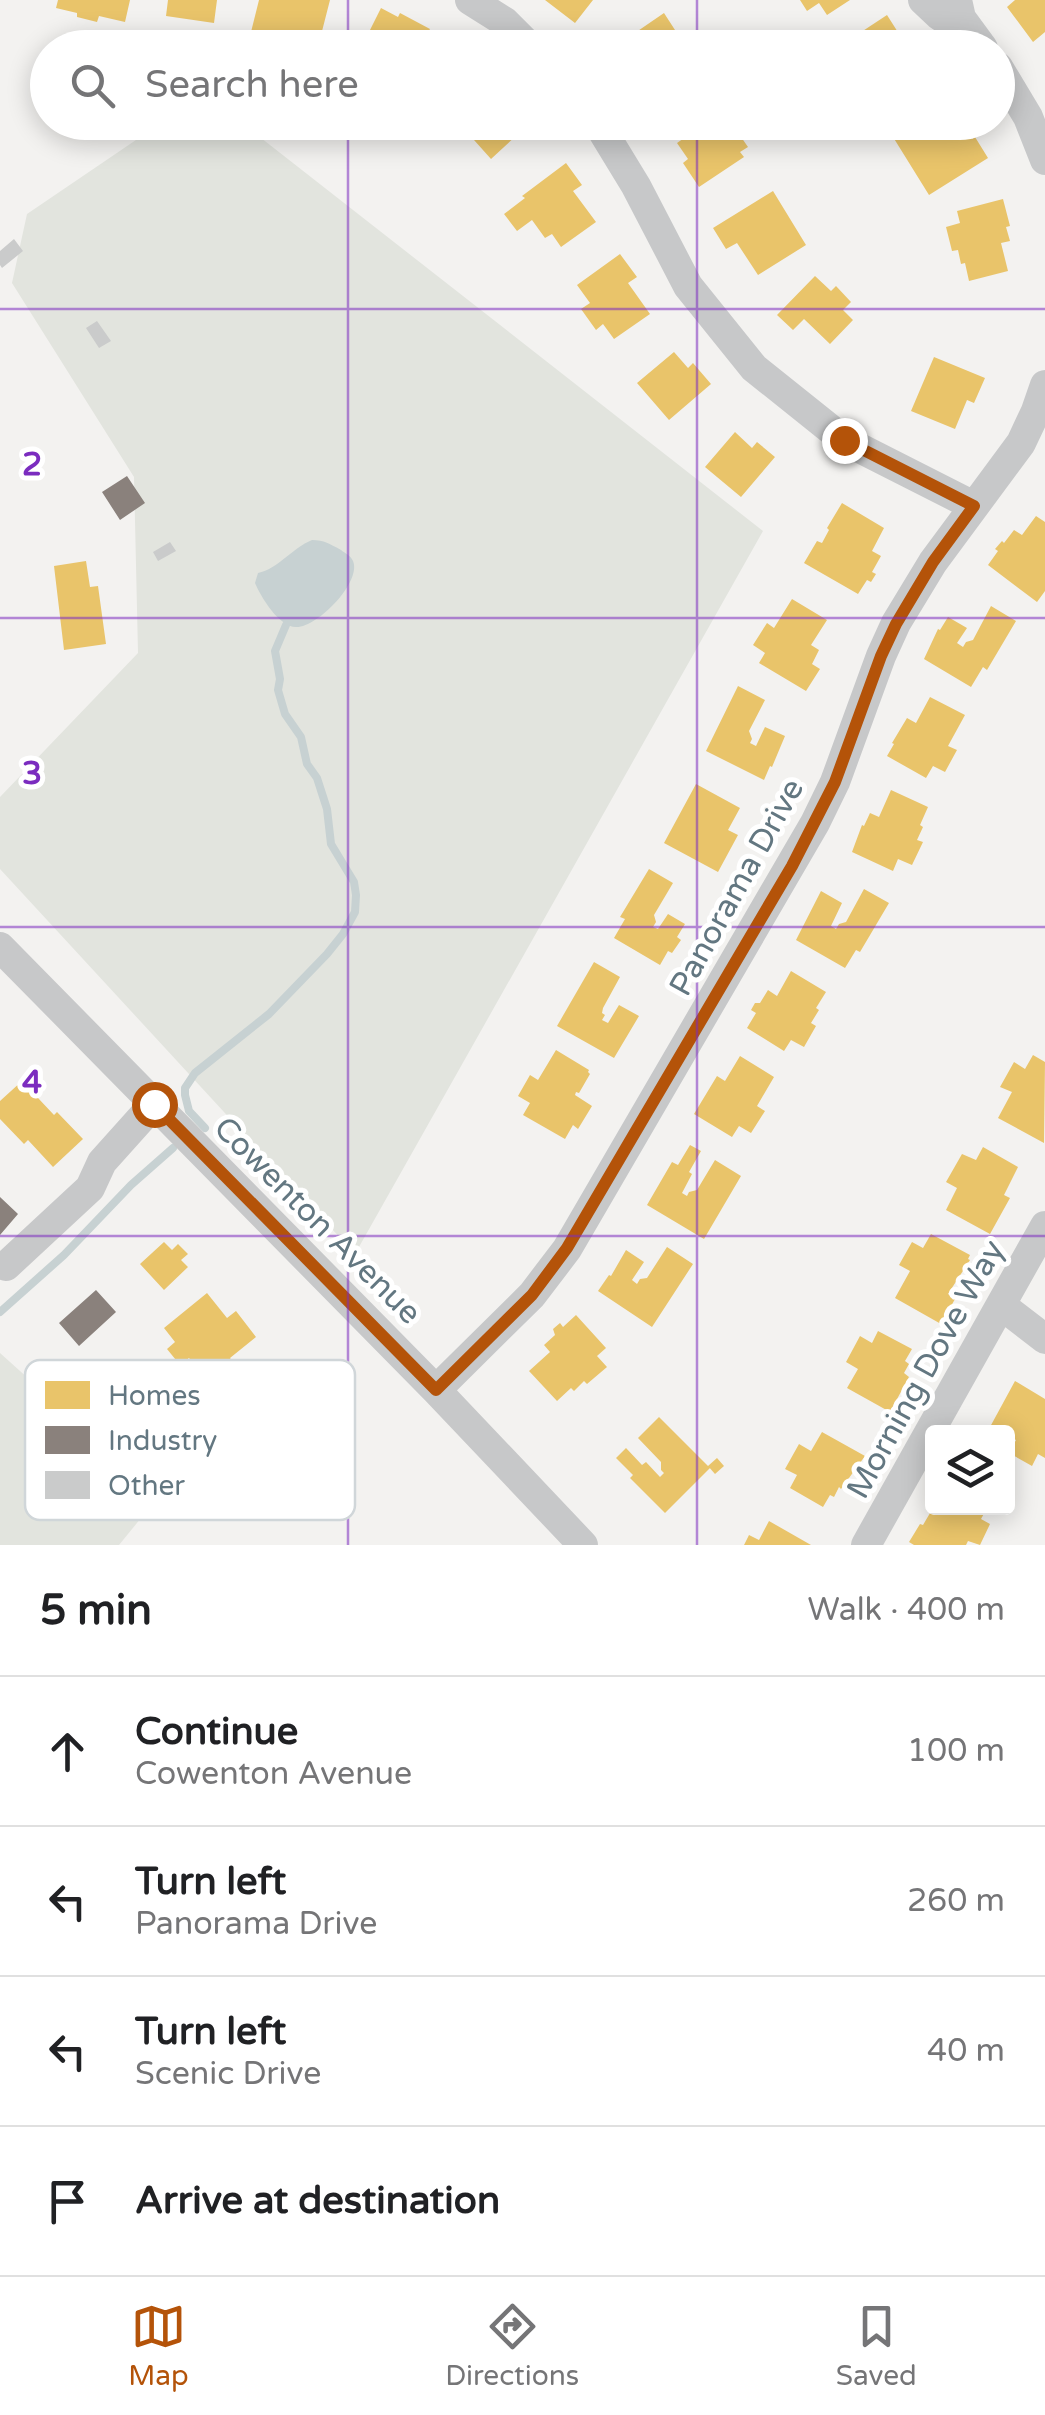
<!DOCTYPE html>
<meta charset="utf-8">
<style>
:root{--surface:#fff;--page:#f2f2f2;--text:#202124;--muted:#757577;--line:#e0e0e0;--accent:#b45309}
body{margin:0;font-family:"Varela Round",sans-serif;background:var(--page);color:var(--text)}
.controls{position:absolute;right:30px;bottom:30px;display:grid;overflow:hidden;border-radius:10px;box-shadow:0 5px 25px #0003}
.controls button{width:90px;height:90px;display:grid;place-items:center;padding:0;border:0;border-bottom:2px solid var(--line);background:var(--surface);color:var(--text);font:50px sans-serif}
.stop{position:absolute;width:30px;height:30px;margin:-22px;border:8px solid #b45309;border-radius:50%;background:#fff}
.stop.end{background:#b45309;border-color:#fff;box-shadow:0 2px 10px #0008}
.list{margin:0;padding:0;list-style:none}
h2{display:flex;justify-content:space-between;align-items:center;height:130px;margin:0;padding:0 40px;font-size:42px}
h2 small{font-size:32px;font-weight:400;color:var(--muted)}
.list li{display:grid;grid-template-columns:65px 1fr auto;gap:30px;align-items:center;box-sizing:border-box;height:150px;padding:0 40px;border-top:2px solid var(--line)}
.list b{display:block;font-size:38px;white-space:nowrap}
.list p{margin:0;font-size:32px;white-space:nowrap;color:var(--muted)}
.list em{font-size:32px;font-style:normal;color:var(--muted)}
.icon{flex:none;width:55px;height:55px;fill:none;stroke:currentColor;stroke-width:2;stroke-linecap:round;stroke-linejoin:round}
.map{position:relative;flex:none;width:1045px;height:1545px;overflow:hidden}
.search{position:absolute;background:var(--surface);box-shadow:0 5px 25px #0003;left:30px;right:30px;top:30px;height:110px;display:flex;align-items:center;gap:25px;box-sizing:border-box;padding:0 35px;border-radius:55px;color:var(--muted);font-size:38px}
.sheet{height:730px;background:var(--surface)}
nav{display:flex;justify-content:space-around;align-items:center;box-sizing:border-box;height:140px;border-top:2px solid var(--line);background:var(--surface);font-size:28px;color:var(--muted)}
nav a{display:grid;justify-items:center;gap:5px}
nav .on{color:var(--accent)}
.map>svg:first-child{display:block}
</style>
<div class="map">
<svg width="1045" height="1545" viewBox="0 0 1045 1545">
<rect width="100%" height="100%" fill="#f3f2f0"/>
<!-- green -->
<path fill="#e2e4de" d="M161,123H242L763,531L355,1254L0,869V797L138,653L134,477L12,283L27,214Z
M0,1353L159,1496L119,1545H0Z"/>
<!-- water -->
<path fill="#c7d1d2" d="M312,540C324,540 330,544 341,550C346,554 350,555 353,561C362,582 317,628 296,627C279,627 261,597 255,583L258,573C278,569 292,548 312,540Z"/>
<!-- homes -->
<path fill="#e9c46a" d="M58,0H130L125,22L99,16L97,22L77,17V13L56,8Z
M168,0H217L214,23L166,16Z
M259,0H330L320,39L316,38L313,48H291L292,41L272,36L269,45L249,40Z
M545,0H593L575,23Z
M800,0H850L827,15L819,3L807,11Z
M1015,0H1045V32L1033,42L1007,7Z
M381,8L398,17L400,13L430,29L420,48H361Z
M664,13L675,30L663,37L669,48H613Z
M887,15L908,48H837Z
M460,122H531L491,159L474,140L478,136L468,125L465,128Z
M707,122H721L732,138L739,134L748,147L740,152L744,157L699,187L683,163L688,159L677,143Z
M916,122H946L950,129L961,123L972,139L975,137L988,158L929,195L893,137Z
M566,163L582,185L573,191L596,222L561,247L552,234L545,238L532,220L517,231L504,214L525,198L522,196Z
M773,191L806,245L758,275L737,243L726,249L713,228Z
M1003,199L1010,226L1006,227L1010,241L1001,243L1008,271L969,281L965,263L961,264L958,250L952,251L946,227L960,223L957,211Z
M620,254L637,277L628,283L650,314L614,339L603,324L596,330L581,309L590,303L577,285Z
M815,276L831,291L836,286L851,302L843,310L853,320L830,344L804,319L793,330L777,315Z
M674,352L688,368L693,363L711,384L669,420L637,383Z
M934,357L985,378L974,403L967,400L955,429L911,411Z
M735,432L752,448L757,442L775,457L741,497L705,467Z
M842,503L884,528L872,551L881,556L872,572L876,574L871,582L867,580L858,594L804,563L817,541L822,543L829,530L827,528Z
M1036,516L1045,522V591L1037,602L988,565L998,551L995,549L1002,541L1004,543L1014,530L1022,535Z
M86,561L90,587L98,586L106,644L64,650L54,566Z
M792,599L827,620L811,645L819,650L812,664L820,669L806,691L759,663L765,653L753,645L767,623L774,628Z
M991,606L1016,621L987,670L983,667L971,687L924,659L938,629L940,630L948,617L967,628L957,643L963,647L966,642L973,640Z
M738,686L765,700L749,731L752,739L750,743L756,746L765,727L785,736L772,767L770,766L764,780L706,751Z
M930,697L965,715L948,746L957,750L945,772L933,766L926,778L887,756L894,744L892,743L907,718L916,723Z
M696,784L740,808L728,830L738,835L718,872L664,843Z
M891,790L928,807L920,825L923,827L917,840L923,842L912,865L898,859L893,871L852,852L862,825L864,826L870,813L879,817Z
M649,869L673,883L654,915L656,922L653,927L658,929L668,914L685,924L677,937L681,940L672,953L668,951L660,965L614,938L625,919L620,917Z
M864,889L889,903L860,952L856,950L845,968L796,940L821,891L842,903L831,926L836,929L839,924L846,922Z
M594,962L620,977L603,1008L602,1013L605,1015L602,1020L608,1023L619,1005L639,1016L614,1058L557,1026Z
M791,971L826,992L816,1008L819,1010L811,1023L816,1026L804,1047L791,1040L784,1051L747,1028L756,1013L751,1010L755,1003H760L768,990L777,996Z
M556,1050L589,1070L588,1072L590,1074L579,1093L576,1092L575,1095L592,1106L578,1129L573,1125L565,1139L523,1115L530,1103L518,1096L530,1075L538,1080Z
M1033,1055L1045,1062L1044,1143L998,1118L1012,1092L1000,1087L1014,1062L1025,1069Z
M740,1056L774,1077L757,1106L765,1111L751,1133L739,1126L732,1137L694,1114L717,1076L725,1081Z
M22,1081L54,1115L57,1112L83,1139L53,1167L28,1140L24,1144L0,1119V1101Z
M690,1145L701,1151L689,1172L692,1174L682,1193L687,1196L689,1192L697,1190L715,1160L741,1176L704,1239L647,1205L672,1162L678,1165Z
M983,1147L1018,1167L1004,1195L1010,1198L990,1234L946,1210L957,1188L946,1182L962,1154L976,1160Z
M931,1234L970,1255L968,1259L970,1260L948,1294L955,1299L941,1324L895,1298L910,1271L899,1265L912,1242L923,1248Z
M164,1242L172,1250L178,1244L188,1254L181,1260L188,1267L164,1290L140,1264Z
M667,1247L693,1264L652,1327L598,1291L609,1275L611,1276L626,1250L644,1262L632,1280L637,1284L640,1279L647,1278Z
M207,1293L227,1318L236,1311L256,1337L230,1358L247,1380L208,1411L187,1385L201,1374L189,1358L180,1365L167,1349L175,1342L164,1328Z
M576,1315L606,1348L597,1356L607,1367L587,1384L584,1381L574,1391L571,1388L557,1401L529,1371L550,1352L544,1345L555,1335L553,1329L560,1323L563,1327Z
M878,1331L912,1349L905,1361L909,1364L904,1373L909,1377L890,1412L847,1388L858,1369L846,1362L860,1336L872,1343Z
M1015,1381L1045,1399V1458L1038,1454L1032,1466L1009,1453L1016,1440L1008,1436V1432H1001L990,1427Z
M659,1417L710,1468L665,1513L630,1478L633,1475L616,1458L626,1448L642,1465L646,1462L660,1477L664,1473L661,1470V1462L638,1438Z
M822,1432L865,1456L841,1489L839,1487L834,1497L830,1495L823,1507L790,1488L797,1475L785,1469L799,1444L811,1451Z
M717,1458L724,1466L715,1474L708,1466Z
M933,1508H987L981,1519L990,1524L980,1545L968,1541L966,1545H914L909,1542L920,1524L923,1525Z
M769,1521L811,1545H744L749,1535L759,1540Z"/>
<!-- industry -->
<path fill="#8a817c" d="M127,476L145,503L120,520L102,492Z
M0,1197L18,1214L0,1235Z
M96,1290L116,1312L79,1346L59,1323Z"/>
<g fill="none" stroke-linecap="round" stroke-linejoin="round">
<!-- stream -->
<path stroke="#c7d1d2" stroke-width="8" d="M205,1128L189,1111L185,1095V1088L195,1073L269,1014L327,954L343,934L355,912L356,895L354,882L331,844L327,809L317,778L307,764L301,737L285,714L278,690L280,679L275,651L286,625
M0,1312L64,1255L131,1185L173,1148"/>
</g>
<!-- building -->
<path fill="#cacbcb" d="M14,239L23,251L2,268L0,265V251Z
M97,321L111,341L99,348L86,328Z
M170,542L176,551L158,561L153,552Z"/>
<g fill="none" stroke-linecap="round" stroke-linejoin="round">
<!-- minor -->
<path stroke="#c7c8c9" stroke-width="30" d="M470,0L505,22L531,48
M923,0L940,16L961,18
M957,0L961,18L983,48
M998,67L1028,117L1045,160
M597,122L636,186L688,286L754,368L844,440L974,506
M0,947L436,1390L583,1545
M6,1266L90,1188L102,1162L154,1104
M1001,1305L1045,1339
M436,1390L532,1295L567,1249L815,823L835,782L881,656L896,623L933,562L1021,443L1036,411L1045,385
M866,1545L1045,1226"/>
</g>
<g fill="none" stroke-linecap="round" stroke-linejoin="round">
<!-- route -->
<path stroke="#b45309" stroke-width="12" d="M154,1104L436,1390L532,1295L567,1248L792,866L835,782L881,656L896,624L933,562L974,506L844,440"/>
</g>
<!-- grid -->
<path fill="none" stroke="#7b2cbf" stroke-width="2.5" stroke-opacity="0.55" d="M348,0V48M697,0V48M348,122V1545M697,122V1545M0,309H1045M0,618H1045M0,927H1045M0,1236H1045"/>
<g text-anchor="middle" stroke-width="10" stroke-linejoin="round" paint-order="stroke">
<!-- street labels -->
<g font-size="32" fill="#637781" stroke="#fff">
<text transform="translate(736 887) rotate(-61)" y="11">Panorama Drive</text>
<text transform="translate(318 1220) rotate(45)" y="11">Cowenton Avenue</text>
<text transform="translate(925 1369) rotate(-61)" y="11">Morning Dove Way</text>
</g>
</g>
<!-- legend -->
<rect x="25" y="1360" width="330" height="160" rx="15" fill="#fff" stroke="#d0d6d9" stroke-width="2.5"/>
<rect x="45" y="1381" width="45" height="28" fill="#e9c46a"/>
<rect x="45" y="1426" width="45" height="28" fill="#8a817c"/>
<rect x="45" y="1471" width="45" height="28" fill="#cacbcb"/>
<g font-size="28" fill="#637781">
<text x="108" y="1405">Homes</text>
<text x="108" y="1450">Industry</text>
<text x="108" y="1495">Other</text>
</g>
<g font-size="32" text-anchor="middle" font-weight="bold" fill="#7b2cbf" stroke="#fff" stroke-width="10" stroke-linejoin="round" paint-order="stroke">
<text x="32" y="475">2</text>
<text x="32" y="784">3</text>
<text x="32" y="1093">4</text>
</g>
</svg>
<div class="controls">
<button><svg class="icon" aria-label="layers" viewBox="0 0 24 24"><path d="M12 4l9 5-9 5-9-5zM3 14l9 5 9-5"/></svg></button>
</div>
<div class="stop" style="left:154px;top:1104px"></div>
<div class="stop end" style="left:844px;top:440px"></div>
<div class="search"><svg class="icon" aria-label="search" viewBox="0 0 24 24"><circle cx="10" cy="10" r="6"/><path d="M15 15l6 6"/></svg>Search here</div>
</div>
<section class="sheet">
<h2>5 min<small>Walk · 400 m</small></h2>
<ul class="list">
<li><svg class="icon" aria-label="ahead" viewBox="0 0 24 24"><path d="M12 20V5M6 11l6-6 6 6"/></svg><div><b>Continue</b><p>Cowenton Avenue</p></div><em>100 m</em></li>
<li><svg class="icon" aria-label="left" viewBox="0 0 24 24"><path d="M17 20v-9H6M10 6l-5 5 5 5"/></svg><div><b>Turn left</b><p>Panorama Drive</p></div><em>260 m</em></li>
<li><svg class="icon" aria-label="left" viewBox="0 0 24 24"><path d="M17 20v-9H6M10 6l-5 5 5 5"/></svg><div><b>Turn left</b><p>Scenic Drive</p></div><em>40 m</em></li>
<li><svg class="icon" aria-label="arrive" viewBox="0 0 24 24"><path d="M6 21V4h12l-3 4 3 4H6"/></svg><div><b>Arrive at destination</b></div></li>
</ul>
</section>
<nav>
<a class="on"><svg class="icon" aria-label="map" viewBox="0 0 24 24"><path d="M3 6l6-2 6 2 6-2v14l-6 2-6-2-6 2zM9 4v14M15 6v14"/></svg>Map</a>
<a><svg class="icon" aria-label="directions" viewBox="0 0 24 24"><path d="M12 3l9 9-9 9-9-9zM9 14v-3h6M13 9l2 2-2 2"/></svg>Directions</a>
<a><svg class="icon" aria-label="saved" viewBox="0 0 24 24"><path d="M7 4h10v16l-5-4-5 4z"/></svg>Saved</a>
</nav>
